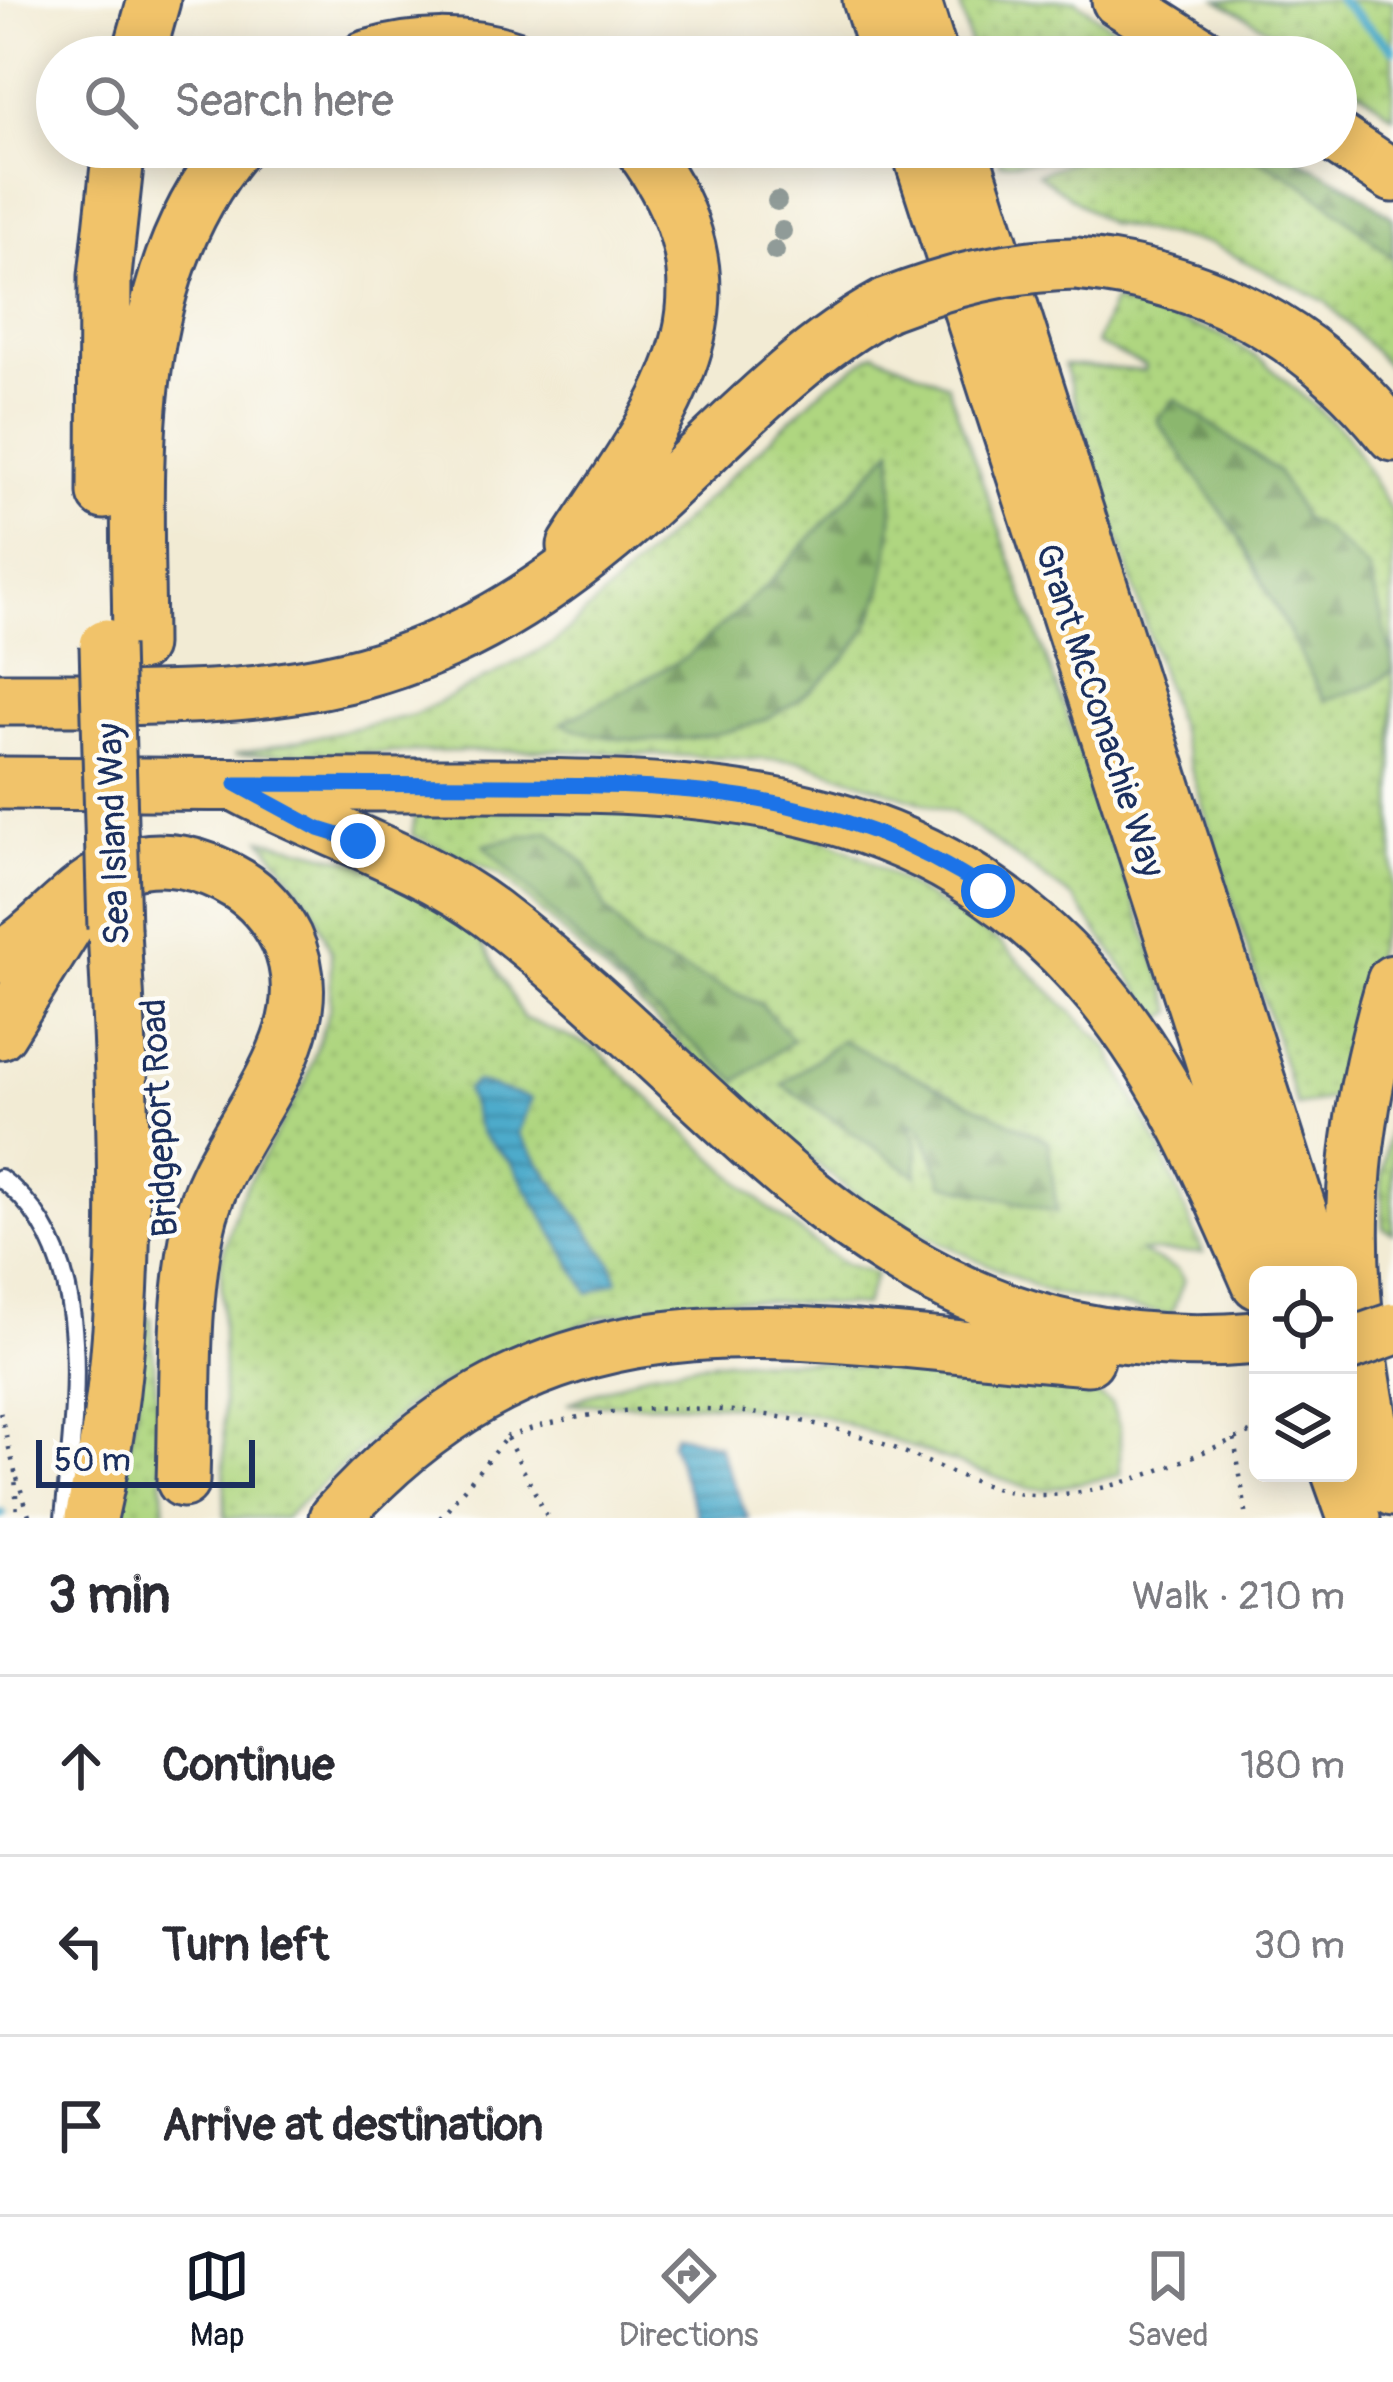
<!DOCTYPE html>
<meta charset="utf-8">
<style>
:root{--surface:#fff;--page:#f7f7f7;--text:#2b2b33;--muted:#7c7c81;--line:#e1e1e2;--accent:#111827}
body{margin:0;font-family:Pangolin,sans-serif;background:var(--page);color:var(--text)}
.controls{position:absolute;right:36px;bottom:36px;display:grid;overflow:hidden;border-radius:18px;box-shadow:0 6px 30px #0003}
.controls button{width:108px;height:108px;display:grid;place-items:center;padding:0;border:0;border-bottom:3px solid var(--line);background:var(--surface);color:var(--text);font:60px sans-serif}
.scale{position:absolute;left:36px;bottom:30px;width:219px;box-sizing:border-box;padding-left:12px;border:6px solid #1b2f5e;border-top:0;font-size:33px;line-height:42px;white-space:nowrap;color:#1b2f5e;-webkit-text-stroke:9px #fdfcf7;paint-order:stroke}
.stop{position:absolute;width:36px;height:36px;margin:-27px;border:9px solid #1a73e8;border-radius:50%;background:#fff}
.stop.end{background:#1a73e8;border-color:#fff;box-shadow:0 3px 12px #0008}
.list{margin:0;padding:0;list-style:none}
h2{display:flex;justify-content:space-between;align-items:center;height:156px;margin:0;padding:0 48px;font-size:51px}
h2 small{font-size:39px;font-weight:400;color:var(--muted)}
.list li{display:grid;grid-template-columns:78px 1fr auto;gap:36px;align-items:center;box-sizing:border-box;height:180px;padding:0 48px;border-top:3px solid var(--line)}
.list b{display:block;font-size:45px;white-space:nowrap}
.list em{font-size:39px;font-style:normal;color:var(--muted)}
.icon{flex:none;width:66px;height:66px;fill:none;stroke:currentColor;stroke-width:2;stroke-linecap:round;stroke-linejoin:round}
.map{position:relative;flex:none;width:1393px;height:1518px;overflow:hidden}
.search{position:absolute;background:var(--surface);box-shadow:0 6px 30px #0003;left:36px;right:36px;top:36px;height:132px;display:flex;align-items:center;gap:30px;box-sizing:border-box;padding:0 42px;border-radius:66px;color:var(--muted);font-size:45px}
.sheet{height:696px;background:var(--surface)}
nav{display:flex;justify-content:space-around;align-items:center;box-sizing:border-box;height:168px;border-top:3px solid var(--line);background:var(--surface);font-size:33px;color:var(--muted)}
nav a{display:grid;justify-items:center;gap:6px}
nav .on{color:var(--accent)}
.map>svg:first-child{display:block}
</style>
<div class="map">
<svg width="1393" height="1518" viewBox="0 0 1393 1518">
<defs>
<pattern id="grass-dots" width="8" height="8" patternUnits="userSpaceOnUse" patternTransform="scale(3)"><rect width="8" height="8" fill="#afd680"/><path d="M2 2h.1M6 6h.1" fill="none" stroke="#96b871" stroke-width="1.8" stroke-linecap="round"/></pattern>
<pattern id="forest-firs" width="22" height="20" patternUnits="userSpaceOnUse" patternTransform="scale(3)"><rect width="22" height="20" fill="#8bb76e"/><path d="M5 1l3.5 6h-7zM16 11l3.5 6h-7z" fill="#71955e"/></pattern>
<pattern id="water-rules" width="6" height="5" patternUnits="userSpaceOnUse" patternTransform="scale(3)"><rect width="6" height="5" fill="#4dabcb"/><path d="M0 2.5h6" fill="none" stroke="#3f8ca8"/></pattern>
</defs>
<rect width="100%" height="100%" fill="#fdfcf7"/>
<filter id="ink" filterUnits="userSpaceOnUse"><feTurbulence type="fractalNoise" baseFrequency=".00833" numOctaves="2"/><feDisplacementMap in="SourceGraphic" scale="24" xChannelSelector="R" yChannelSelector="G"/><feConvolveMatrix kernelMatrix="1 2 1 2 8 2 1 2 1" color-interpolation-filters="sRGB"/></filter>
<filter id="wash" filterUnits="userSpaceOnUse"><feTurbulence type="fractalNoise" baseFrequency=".004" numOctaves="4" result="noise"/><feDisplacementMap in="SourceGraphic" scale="48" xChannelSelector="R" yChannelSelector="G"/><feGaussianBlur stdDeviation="2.7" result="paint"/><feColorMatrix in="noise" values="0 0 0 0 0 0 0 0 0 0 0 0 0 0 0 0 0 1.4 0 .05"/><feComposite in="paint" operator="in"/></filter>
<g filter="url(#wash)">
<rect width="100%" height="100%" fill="#f2ebd4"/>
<!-- grass -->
<path fill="url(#grass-dots)" stroke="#65826f" stroke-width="3" d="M959,0H1075L1154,57H973Z
M1218,0H1393V116L1336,73V57H1315Z
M995,147H1284L1393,222V371L1326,302L1211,244L1108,224L1038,174L1078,159L1000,163Z
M1113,301L1219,334L1264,362L1346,434L1393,514V889L1335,1098L1297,1106L1064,365L1145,371L1146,366L1096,344Z
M875,353L947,384L1174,1012L1160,1019L1074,899L954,813L800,761L548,750L234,755L414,715L554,643L826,386Z
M416,810L700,813L822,838L865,858L999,942L1108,1047L1161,1150L1203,1253L1138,1251L1177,1270L1184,1280L1171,1315L1050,1293L876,1213L737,1097L501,874L412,835Z
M262,839L358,862L473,926L523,1018L595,1048L767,1207L843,1264L876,1273L864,1306L720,1299L600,1317L468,1370L416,1399L284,1518H225L221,1260L238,1201L306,1081L330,1007L331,952L313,906Z
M1393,1100V1233L1384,1228L1381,1178Z
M145,1318H151L165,1518H116L138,1398Z
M726,1360L809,1361L1093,1392L1111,1403L1120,1428V1475L1049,1489L1026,1488L821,1415L716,1404H567L651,1371Z"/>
<!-- forest -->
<path fill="url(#forest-firs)" stroke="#537366" stroke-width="3" d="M1220,147H1275L1353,188L1393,218V258C1346,217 1283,159 1220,147Z
M1175,399L1277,471L1304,519L1325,530L1369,570L1393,660V670L1372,686L1324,700L1239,537L1157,420Z
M893,448C895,501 892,593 861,638C844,663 805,698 778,713C725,743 615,751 562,723L685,658L768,584Z
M549,831L587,866L605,908L641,951L760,1004L793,1040L737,1081L625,986L484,845Z
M841,1040L1048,1141L1057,1212L944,1184L921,1128L909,1121L918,1144L917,1176L782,1085Z"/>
<!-- water -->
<path fill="url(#water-rules)" stroke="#346d94" stroke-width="3" d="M476,1082L531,1099L518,1133L611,1262L618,1281L589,1293L511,1162L480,1133L466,1090Z
M675,1434L718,1445L748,1518H698L671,1443Z"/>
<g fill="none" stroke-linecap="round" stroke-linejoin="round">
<!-- stream -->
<path stroke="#4dabcb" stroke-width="9" d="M1339,0L1393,49
M0,1513H2"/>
</g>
</g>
<g filter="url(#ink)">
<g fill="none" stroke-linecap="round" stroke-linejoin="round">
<!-- service casing -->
<g stroke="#3b4b70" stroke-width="22">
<path id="service" d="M0,1178C101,1252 74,1410 64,1518"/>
</g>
<!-- primary casing -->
<g stroke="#3b4b70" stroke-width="57">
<path id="primary" d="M869,0L887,57
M914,0L932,57
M1118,0L1208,57
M138,57L154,0
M366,57C414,42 467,41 515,57
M1336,138L1393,176
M917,147L1272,1248
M961,147L1321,1275
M1076,264C1205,276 1313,333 1393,435
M104,493L105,276L119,147
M574,546C660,413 757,305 640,147
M139,645C138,476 119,286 235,147
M0,699C267,699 415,707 629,521C714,447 786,360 886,305
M0,783C140,784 279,785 419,785C679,785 920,774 1102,996C1172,1082 1214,1182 1258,1283
M242,788C325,832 416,857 492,914C750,1111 887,1370 1258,1338
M0,957C45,933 72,886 124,866C161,852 206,864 238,884C259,897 275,916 286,938C334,1041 219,1129 199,1225C181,1308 186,1397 183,1481
M0,1033L69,922
M1365,1414L1393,1490
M1376,1446C1342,1271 1342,1153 1393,981
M1338,1473L1354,1518
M91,1518C137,1322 124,1128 114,929
M335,1518C558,1266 797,1336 1088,1359"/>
</g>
<!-- path -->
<path stroke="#3b4b70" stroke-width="4.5" stroke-dasharray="3 9" stroke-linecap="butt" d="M0,1412L15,1472L17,1518
M506,1437C623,1394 767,1402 884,1444C931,1461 990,1496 1040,1495C1122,1495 1185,1457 1258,1430
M507,1438L548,1518
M1234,1439L1247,1518
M17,1478L30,1518
M440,1518L505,1439"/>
<!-- service -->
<use href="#service" stroke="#fff" stroke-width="16"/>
<!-- primary -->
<use href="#primary" stroke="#f1c36a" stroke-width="51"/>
<!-- primary-bridge casing -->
<g stroke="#3b4b70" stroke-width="57" stroke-linecap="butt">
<path id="primary-bridge" d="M886,305C949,281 1008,265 1076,264
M106,645L114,929
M1348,1345L1393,1329"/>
</g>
<!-- primary-bridge -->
<use href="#primary-bridge" stroke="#f1c36a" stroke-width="51"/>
</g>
<!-- trees -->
<g fill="#909b98">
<circle cx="777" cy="201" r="10"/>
<circle cx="782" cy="231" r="10"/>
<circle cx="775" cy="251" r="10"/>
</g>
</g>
<g fill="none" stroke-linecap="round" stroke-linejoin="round" filter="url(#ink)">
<!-- route -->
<path stroke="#1a73e8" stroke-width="15" d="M358,841L319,829L236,784C325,785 414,785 503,785C685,785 831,788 988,891"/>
</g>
<g text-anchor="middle" stroke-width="9" stroke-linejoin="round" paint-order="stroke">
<!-- street labels -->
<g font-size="36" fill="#1b2f5e" stroke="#fdfcf7">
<text transform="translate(1101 710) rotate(72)" y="13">Grant McConachie Way</text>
<text transform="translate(112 834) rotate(-92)" y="13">Sea Island Way</text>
<text transform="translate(158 1118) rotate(-93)" y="13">Bridgeport Road</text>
</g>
</g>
</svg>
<div class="controls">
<button><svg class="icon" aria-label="locate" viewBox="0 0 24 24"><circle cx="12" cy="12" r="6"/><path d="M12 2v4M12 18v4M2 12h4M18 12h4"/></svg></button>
<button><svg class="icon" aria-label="layers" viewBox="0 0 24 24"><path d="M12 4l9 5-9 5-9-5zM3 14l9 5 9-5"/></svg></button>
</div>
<div class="scale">50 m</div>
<div class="stop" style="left:988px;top:891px"></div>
<div class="stop end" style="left:358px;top:841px"></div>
<div class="search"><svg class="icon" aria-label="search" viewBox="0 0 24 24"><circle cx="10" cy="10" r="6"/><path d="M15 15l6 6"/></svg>Search here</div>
</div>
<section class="sheet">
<h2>3 min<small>Walk · 210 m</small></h2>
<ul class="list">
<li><svg class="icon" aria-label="ahead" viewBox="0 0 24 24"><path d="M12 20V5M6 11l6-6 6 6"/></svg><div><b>Continue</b></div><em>180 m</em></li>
<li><svg class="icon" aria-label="left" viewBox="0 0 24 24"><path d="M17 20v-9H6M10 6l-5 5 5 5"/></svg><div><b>Turn left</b></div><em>30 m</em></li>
<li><svg class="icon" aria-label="arrive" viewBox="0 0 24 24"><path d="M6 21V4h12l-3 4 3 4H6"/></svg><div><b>Arrive at destination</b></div></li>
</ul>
</section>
<nav>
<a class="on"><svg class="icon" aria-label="map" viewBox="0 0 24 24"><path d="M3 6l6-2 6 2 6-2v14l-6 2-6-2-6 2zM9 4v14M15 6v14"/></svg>Map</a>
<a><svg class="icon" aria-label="directions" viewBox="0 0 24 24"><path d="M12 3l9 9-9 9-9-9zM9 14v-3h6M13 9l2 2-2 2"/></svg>Directions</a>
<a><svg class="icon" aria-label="saved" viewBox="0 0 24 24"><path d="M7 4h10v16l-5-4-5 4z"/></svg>Saved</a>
</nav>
